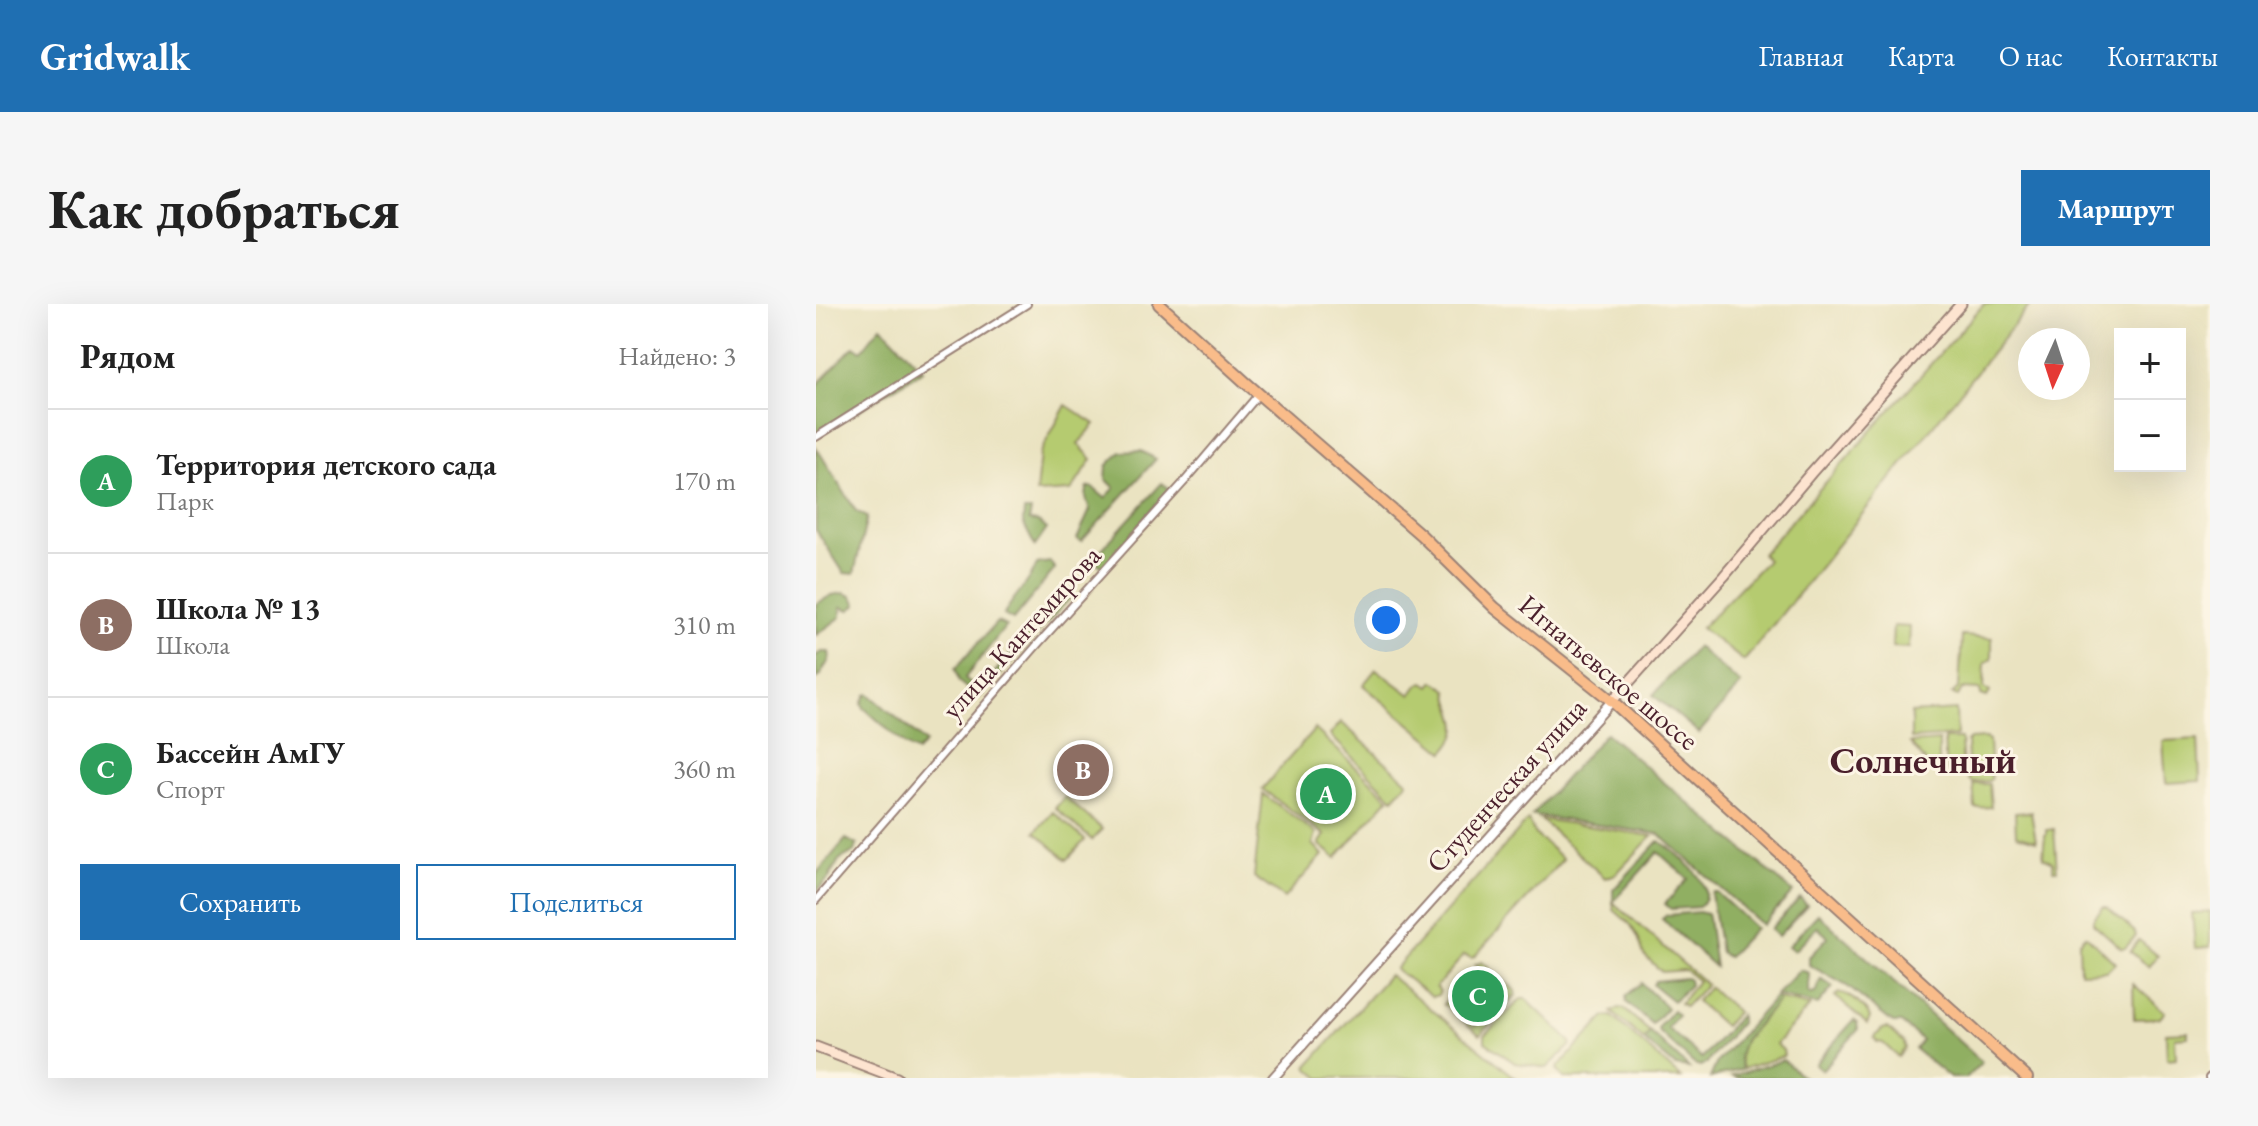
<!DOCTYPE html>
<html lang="ru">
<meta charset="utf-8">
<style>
:root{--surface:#fff;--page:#f6f6f6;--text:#222;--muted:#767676;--line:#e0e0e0;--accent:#1f6fb2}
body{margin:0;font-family:"EB Garamond",serif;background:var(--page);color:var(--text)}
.controls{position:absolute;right:24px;top:24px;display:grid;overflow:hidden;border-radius:0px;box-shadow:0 8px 32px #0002}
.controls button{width:72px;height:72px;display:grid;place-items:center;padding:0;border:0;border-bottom:2px solid var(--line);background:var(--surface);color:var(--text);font:40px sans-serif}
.compass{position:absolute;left:1202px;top:24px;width:72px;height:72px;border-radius:50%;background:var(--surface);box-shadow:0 8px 32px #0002;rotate:183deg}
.you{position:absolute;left:570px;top:316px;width:28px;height:28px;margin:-20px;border:6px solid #fff;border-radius:50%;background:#1a73e8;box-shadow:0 0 0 12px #1a73e833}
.badge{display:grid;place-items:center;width:52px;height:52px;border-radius:50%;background:var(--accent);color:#fff;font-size:26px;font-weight:700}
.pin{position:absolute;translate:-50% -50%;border:4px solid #fff;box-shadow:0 2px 8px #0006}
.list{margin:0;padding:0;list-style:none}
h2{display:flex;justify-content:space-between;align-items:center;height:104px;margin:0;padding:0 32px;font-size:34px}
h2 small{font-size:26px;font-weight:400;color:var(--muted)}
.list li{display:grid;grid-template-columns:52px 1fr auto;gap:24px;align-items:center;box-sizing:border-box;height:144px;padding:0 32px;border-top:2px solid var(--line)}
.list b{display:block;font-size:30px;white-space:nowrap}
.list p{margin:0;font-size:26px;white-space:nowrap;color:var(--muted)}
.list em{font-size:26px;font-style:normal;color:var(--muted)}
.actions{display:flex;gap:16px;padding:24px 32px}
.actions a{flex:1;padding:18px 0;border:2px solid var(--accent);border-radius:0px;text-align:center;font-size:28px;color:var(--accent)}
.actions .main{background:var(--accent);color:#fff}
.map{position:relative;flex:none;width:1394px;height:774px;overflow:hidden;border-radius:0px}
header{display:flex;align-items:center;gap:48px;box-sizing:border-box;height:112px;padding:0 40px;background:var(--accent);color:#fff}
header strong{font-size:38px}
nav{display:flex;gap:44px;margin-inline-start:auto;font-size:28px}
.intro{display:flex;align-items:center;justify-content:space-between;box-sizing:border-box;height:192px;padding:0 48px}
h1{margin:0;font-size:56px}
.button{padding:20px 36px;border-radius:0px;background:var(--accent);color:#fff;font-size:28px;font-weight:700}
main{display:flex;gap:48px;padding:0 48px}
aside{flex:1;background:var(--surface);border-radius:0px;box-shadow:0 8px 32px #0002}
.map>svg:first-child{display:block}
</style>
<header>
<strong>Gridwalk</strong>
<nav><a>Главная</a><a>Карта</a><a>О нас</a><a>Контакты</a></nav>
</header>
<div class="intro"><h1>Как добраться</h1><a class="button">Маршрут</a></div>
<main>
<aside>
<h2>Рядом<small>Найдено: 3</small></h2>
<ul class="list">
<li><span class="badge" style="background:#2e9e5b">A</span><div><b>Территория детского сада</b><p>Парк</p></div><em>170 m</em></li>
<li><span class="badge" style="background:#8d6e63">B</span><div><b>Школа № 13</b><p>Школа</p></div><em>310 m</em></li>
<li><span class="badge" style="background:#2e9e5b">C</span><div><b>Бассейн АмГУ</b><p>Спорт</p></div><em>360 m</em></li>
</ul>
<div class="actions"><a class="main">Сохранить</a><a>Поделиться</a></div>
</aside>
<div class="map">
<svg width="1394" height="774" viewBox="0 0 1394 774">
<rect width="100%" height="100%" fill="#fcf5e5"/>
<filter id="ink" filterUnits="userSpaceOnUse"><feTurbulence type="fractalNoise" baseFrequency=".0125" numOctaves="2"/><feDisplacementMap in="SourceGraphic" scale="16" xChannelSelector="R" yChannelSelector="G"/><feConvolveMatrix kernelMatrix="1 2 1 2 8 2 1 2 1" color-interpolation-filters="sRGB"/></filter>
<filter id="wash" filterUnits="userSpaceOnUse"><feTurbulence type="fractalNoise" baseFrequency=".006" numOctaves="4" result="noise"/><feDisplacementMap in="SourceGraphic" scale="32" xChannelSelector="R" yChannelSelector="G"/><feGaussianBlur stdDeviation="1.8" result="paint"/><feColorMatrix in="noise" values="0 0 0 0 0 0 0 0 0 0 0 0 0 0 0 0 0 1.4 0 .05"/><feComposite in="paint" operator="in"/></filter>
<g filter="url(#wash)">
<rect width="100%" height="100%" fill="#eae3c1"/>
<!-- green -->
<path fill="#b5cb6f" stroke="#80754d" stroke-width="2" d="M1168,0H1215L928,357L885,324L951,256L946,250Z
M250,101L279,120L262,140L276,155L255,187L220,189L224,149Z
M1077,322L1094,323L1093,344L1076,343Z
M1146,332L1176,334V355L1169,359L1168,384L1174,388L1171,393L1165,391L1164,386L1146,385L1142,392L1136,390L1143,383Z
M560,365L595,391L603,380L608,378L614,382L618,377L632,386C636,414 652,422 628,448L547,381Z
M1140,406L1141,432L1095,435V409Z
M525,418L592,478L577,494L514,431Z
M499,425L573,494L520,554L503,540L509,531L446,485Z
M1169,434L1173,436L1175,475L1172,477L1156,478L1153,476L1151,438L1154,435Z
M1128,435H1145L1147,466L1130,467Z
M1382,435L1384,477L1350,479L1347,437Z
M1123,437V460L1113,462L1094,439Z
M1173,480L1175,503L1159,504L1157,480Z
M447,490L500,529L497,540L507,551L468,594L438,573Z
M249,493L286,525L276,536L239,504Z
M237,508L269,536L251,556L219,528Z
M1215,508L1220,537L1200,531L1199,509Z
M724,515L836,532L800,570L789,574Z
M712,516L719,530L747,555L659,652L656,654L648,651L620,683L624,687L622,691L616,693L579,665Z
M1238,525L1241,566H1237V558L1227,553L1229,531L1231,530V526Z
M797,598L890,680L869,703L864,699L882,677L869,666L846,668L828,651L822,633L814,620L798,606Z
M1287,603H1291L1319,628L1320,632L1309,644H1305L1277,619V615Z
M1394,608V643L1379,644L1376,609Z
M1270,631L1299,659L1291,667L1264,668L1263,638Z
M1323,636L1342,652L1333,663L1314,647Z
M666,658L699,686L700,691L664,731L627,700L642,682L645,685L641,690L649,697L641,707L659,722L681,698L678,695L687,685L659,661Z
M573,671L700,774H504L491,763Z
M1317,680L1349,708L1344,714L1318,715Z
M893,683L921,708L908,722L880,697Z
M1023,689C1034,690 1051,704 1054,714L1051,720L1019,692Z
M705,695H710L755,738L754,742L731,764L699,759L669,738V731Z
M964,695L994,702L960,740L967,746L968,752L926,765L923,753L928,736Z
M803,704L808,705L834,728L828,736L796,708Z
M796,712L865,774H748L741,766L743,762L789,713Z
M1071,724L1088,738L1089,744L1082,753L1067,739L1061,738L1058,734L1066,725Z
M1372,728V733L1359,734L1360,754L1351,755L1350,729Z"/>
<!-- forest -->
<path fill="#90af62" stroke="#6d6746" stroke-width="2" d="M65,22L107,66L0,133V82L38,42L45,47Z
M0,143L40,207L51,213L38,270L28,269L0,226Z
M325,147L340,155L265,238L261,235L274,206L270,194L271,184L276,183L289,194L299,184L290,175L291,162L305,148Z
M346,179L354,185L287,263L276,256Z
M208,207H215L213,217L222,218L231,225L219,242L207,219Z
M234,258L239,265L197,316L188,311C197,291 213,282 221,260Z
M250,285L254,294L163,394L143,378L139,365L181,318L190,322L149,374L163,387Z
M28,289L36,292L41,300L34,306L25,303V313L0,331V300L16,291Z
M881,343L925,380L883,429L837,391Z
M5,348H13C16,360 6,361 5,372L0,375V352Z
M53,390L104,434L109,439L101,448L89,441L48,404L46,400L50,391Z
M790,429L977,588L946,621L843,530L716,511Z
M30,535L41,541L39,547L23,556L13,574L0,588V570Z
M843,537C859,547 906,583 883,603L855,605L849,600L872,575L842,548L797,598V586Z
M897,588H900L939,624L912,653L904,649L895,590Z
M984,594L991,601L962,632L954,625Z
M883,608L891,610L892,614L899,663L846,615L851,611Z
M1002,610L1166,758L1150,774H1134L1099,745L1106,736L1085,719H1077L1031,682L993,661V653L1012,633L1001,623L978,647L972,642Z
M984,666L993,669L992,688L994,690L999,689L1005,675L1017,683L1002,701L960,691Z
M870,674L873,676L874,681L857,697L837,681L839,677Z
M825,679L851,704L836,720L810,698V692Z
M959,693L964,695L928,736L923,753L926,765L894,774L901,758Z
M857,706L862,711L851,724L886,754L924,711V719L890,760L884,762L878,760L842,727L843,722Z
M1038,716L1041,719L1042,726L1006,766L999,760Z
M834,728L873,764L859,762L828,736Z
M967,756L988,774H921L916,772Z"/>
</g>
<g filter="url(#ink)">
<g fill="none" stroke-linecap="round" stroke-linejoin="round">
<!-- minor casing -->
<g stroke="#9a8176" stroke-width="10">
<path id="minor" d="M0,133L211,0
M0,596L221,341L369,177L443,90
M1393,774L1394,773"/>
</g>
<!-- tertiary casing -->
<g stroke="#9a8176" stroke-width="12">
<path id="tertiary" d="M457,774L796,397"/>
</g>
<!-- secondary casing -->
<g stroke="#9a8176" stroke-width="13">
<path id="secondary" d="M796,397L908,272L995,169L1145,0
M0,743L81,774"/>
</g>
<!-- primary casing -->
<g stroke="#9a8176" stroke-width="14">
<path id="primary" d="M343,0L429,78L605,231L679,304L796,397L1211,774"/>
</g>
<!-- minor -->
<use href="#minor" stroke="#fff" stroke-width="6"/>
<!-- tertiary -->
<use href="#tertiary" stroke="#fff" stroke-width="8"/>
<!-- secondary -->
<use href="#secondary" stroke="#fde4d0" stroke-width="9"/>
<!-- primary -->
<use href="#primary" stroke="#f9bc8a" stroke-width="10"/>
</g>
</g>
<g text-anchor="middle" stroke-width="6" stroke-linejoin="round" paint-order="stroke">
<!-- street labels -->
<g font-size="28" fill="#4a1f2b" stroke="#fcf5e5">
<text transform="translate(205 328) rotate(-48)" y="10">улица Кантемирова</text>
<text transform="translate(793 368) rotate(40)" y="10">Игнатьевское шоссе</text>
<text transform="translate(690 481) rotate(-48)" y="10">Студенческая улица</text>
</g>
<!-- district labels -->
<g font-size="36" font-weight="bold" fill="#4a1f2b" stroke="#fcf5e5">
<text x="1107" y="469">Солнечный</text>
</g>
</g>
</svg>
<div class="controls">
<button>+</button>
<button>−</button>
</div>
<svg class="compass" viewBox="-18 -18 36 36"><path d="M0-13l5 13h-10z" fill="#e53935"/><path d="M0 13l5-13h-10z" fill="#767676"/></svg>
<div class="you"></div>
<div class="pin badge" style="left:510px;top:490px;background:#2e9e5b">A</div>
<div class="pin badge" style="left:267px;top:466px;background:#8d6e63">B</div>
<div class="pin badge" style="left:662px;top:692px;background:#2e9e5b">C</div>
</div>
</main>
